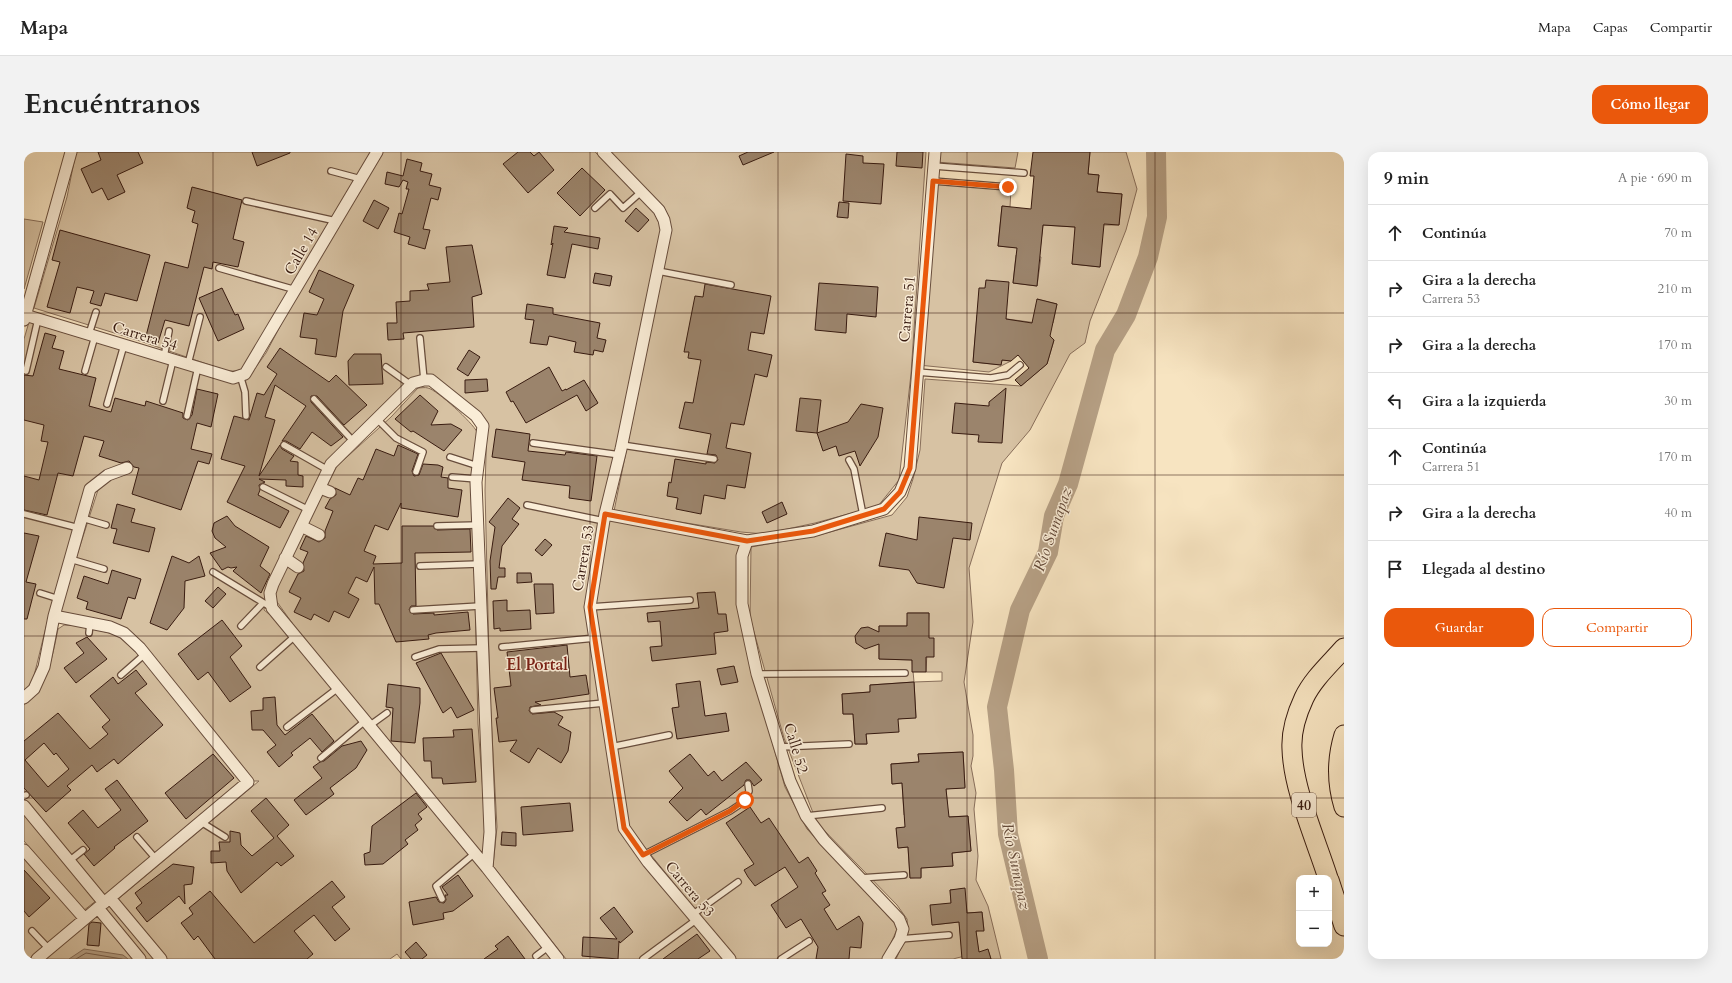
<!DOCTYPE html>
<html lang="es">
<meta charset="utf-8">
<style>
:root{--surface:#fff;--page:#f2f2f2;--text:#222;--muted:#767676;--line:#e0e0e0;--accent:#ea580c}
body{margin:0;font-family:Cardo,serif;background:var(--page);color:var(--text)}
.controls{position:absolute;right:12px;bottom:12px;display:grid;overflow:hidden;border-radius:8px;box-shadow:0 4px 16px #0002}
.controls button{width:36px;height:36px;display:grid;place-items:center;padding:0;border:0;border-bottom:1px solid var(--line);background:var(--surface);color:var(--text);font:20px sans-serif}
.stop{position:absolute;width:12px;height:12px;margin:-9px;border:3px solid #ea580c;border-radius:50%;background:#fff}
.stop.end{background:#ea580c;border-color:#fff;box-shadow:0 1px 4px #0008}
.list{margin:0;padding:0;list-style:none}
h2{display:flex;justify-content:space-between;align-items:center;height:52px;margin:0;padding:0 16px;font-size:17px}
h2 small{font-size:13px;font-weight:400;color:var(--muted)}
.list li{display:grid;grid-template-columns:26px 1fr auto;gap:12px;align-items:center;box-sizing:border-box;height:56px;padding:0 16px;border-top:1px solid var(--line)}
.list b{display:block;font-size:15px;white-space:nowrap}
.list p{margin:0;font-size:13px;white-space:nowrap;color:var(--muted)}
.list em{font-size:13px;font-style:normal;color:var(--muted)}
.actions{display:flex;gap:8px;padding:12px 16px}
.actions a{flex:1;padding:9px 0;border:1px solid var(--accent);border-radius:12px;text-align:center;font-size:14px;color:var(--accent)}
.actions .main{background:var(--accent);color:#fff}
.icon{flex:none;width:22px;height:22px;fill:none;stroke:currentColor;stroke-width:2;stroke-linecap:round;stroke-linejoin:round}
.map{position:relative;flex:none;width:1320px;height:807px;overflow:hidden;border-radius:12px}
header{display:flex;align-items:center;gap:24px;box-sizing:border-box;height:56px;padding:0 20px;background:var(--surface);border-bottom:1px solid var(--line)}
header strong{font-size:19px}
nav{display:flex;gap:22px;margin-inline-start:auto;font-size:14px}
.intro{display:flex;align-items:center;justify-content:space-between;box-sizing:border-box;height:96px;padding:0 24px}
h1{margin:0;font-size:28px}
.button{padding:10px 18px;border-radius:12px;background:var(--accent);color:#fff;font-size:14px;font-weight:700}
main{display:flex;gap:24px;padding:0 24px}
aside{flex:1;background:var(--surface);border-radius:12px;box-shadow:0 4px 16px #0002}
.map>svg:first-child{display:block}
</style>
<header>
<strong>Mapa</strong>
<nav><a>Mapa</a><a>Capas</a><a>Compartir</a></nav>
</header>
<div class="intro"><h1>Encuéntranos</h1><a class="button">Cómo llegar</a></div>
<main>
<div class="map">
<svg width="1320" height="807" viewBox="0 0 1320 807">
<rect width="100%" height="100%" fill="#f7e4c1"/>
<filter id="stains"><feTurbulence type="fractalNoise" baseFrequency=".005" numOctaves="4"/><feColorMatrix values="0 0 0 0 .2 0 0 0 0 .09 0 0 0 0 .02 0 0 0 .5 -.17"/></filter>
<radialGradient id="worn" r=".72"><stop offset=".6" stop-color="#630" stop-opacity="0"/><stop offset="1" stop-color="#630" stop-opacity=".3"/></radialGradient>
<!-- green -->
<path fill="#d7c2a3" stroke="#886e5a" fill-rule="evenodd" d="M52,0H348L218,217L212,219H203L116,189L10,156L43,45Z
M357,0H571L632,59L638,81L569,403L562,457L596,677L701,807H542L469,714L473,675L466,546L461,338L463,270L407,224L385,227L306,305L283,349L243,434L240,458L250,466L457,714L485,753L528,807H377L373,802L366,807H143L93,748L235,629H228L120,496L65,467L35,459L74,338L64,334L22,475L8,532L0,540V187L5,170L209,231L227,222L242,201L272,144Z
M584,0H902L887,222L875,328L854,354L791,371L740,382L717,380L590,359L646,84V75Z
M912,0H994L991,16L912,10Z
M1066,0H1102L1113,37L1102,78L1066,169L1061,191L1046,202L1006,278L978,311L945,416L949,470L940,530L949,583V604L947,614L952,641L950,657L954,704L952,728L964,754L977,807H967L964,798L929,807H872L884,781L883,767L873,753L793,671L760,586L726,466L727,395L795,383L868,363L883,345L889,327L896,298L901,227L997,234L1023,212L1030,188L1013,171L953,163L949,210L977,213L978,208L987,209L965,220L894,213L911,29L987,36L986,55L978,54L974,94L1016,98L1019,73L1051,75L1052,84L1048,112L1076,115L1078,73H1095L1098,42L1073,40L1075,23L1064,22ZM992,103L1017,105L1013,134L989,131ZM1013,147L1033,152L1029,171ZM884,461H905L902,520H918V529L890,530L888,508L855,507V474H883ZM890,530L892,565L874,567L842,582L843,592H831L829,562H819L818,542L846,540V533ZM939,600L941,635L922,637L923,650L892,662L880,663L878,631L868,632L867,612L895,610L894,602ZM944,664L947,699L928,701L929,714L897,716V725L886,726L884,695L874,696L873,676L900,674V666ZM940,737L943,761L958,760L960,778L952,779L954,796L938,798L935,770L908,773L927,751L926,738Z
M0,67L19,70L0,137Z
M394,236C397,236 401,235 404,236C413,238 449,271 453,280L451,445L454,572L462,682L461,700L458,701L454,699L368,592L281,489L251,447L253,431L313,314L367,265Z
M584,368L719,392L725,509L761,635L783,677L874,775L860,807H712L609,681L603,669L570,450Z
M40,473L58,474L93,483L115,503L219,629L79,746L0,652V553C24,533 28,506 34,477Z
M0,661L73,748L59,759L0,689Z
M0,703L54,765L5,807H0Z
M85,750L133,807H119L77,757Z
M73,763L110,807H19Z"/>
<!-- water -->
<path fill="#b6a085" stroke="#846b56" d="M60,797L99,803L104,807H45Z"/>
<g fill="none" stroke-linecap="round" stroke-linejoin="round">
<!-- shore -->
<path stroke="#775e4a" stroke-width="1" d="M52,807L62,801L98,807"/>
<!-- river -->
<path stroke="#b6a085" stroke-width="20" d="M1014,807L984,682L980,618L973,555L996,458L1024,400L1030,364L1044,332L1081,198L1102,163L1124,105L1133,65L1132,0"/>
</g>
<!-- building -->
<path fill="#9b846c" stroke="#381b10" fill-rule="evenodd" d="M74,0H114L119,11L93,23L101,40L84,48L78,36L68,41L57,17L77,8Z
M228,0H266V1L233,14Z
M494,0H506L510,4L515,0L530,18L504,41L479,12Z
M724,0H750L719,13L715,4Z
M873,0H899L898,16L872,14Z
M1009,0H1066L1064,22L1075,23L1073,40L1098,42L1095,73L1080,72L1076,115L1048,112L1051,75L1019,73L1013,134L989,131L993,96L974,94L978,54L1007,57L1010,24H1006Z
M822,2L839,4V11L860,12L857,52L819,49Z
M383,7L398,11L396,19L408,22L405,33L417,36L414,48L407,46L399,77L406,78L401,97L384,92L386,85L370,80L375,61L378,62L385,37H382L384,30L379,28L375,35L361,32L363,20L379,24Z
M558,16L581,38L556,64L533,41Z
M168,35L218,48L209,87L220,90L214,115L189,110L188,117L180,115L165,174L141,168L134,191L121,188L141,110L164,116L174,72L168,70L171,59L163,56Z
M350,48L365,56L354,77L339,69Z
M815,50L825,51L824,66L813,65Z
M612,56L625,68L614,80L601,69Z
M530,74L544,76L540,80L576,86L574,97L548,92L541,126L523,123L529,91L527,93Z
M36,78L126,103L113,149L81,141L77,154L66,151L70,139L53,135L46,161L23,155L36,110L28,108Z
M448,93L458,142L448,145L450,175L379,181L380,187L364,188L363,171H373L372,150L386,149V139L405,138L403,132L426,130L422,95Z
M295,118L330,133L319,159L312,205L291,202L293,187L276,185L280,161L293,163L300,147L285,140Z
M571,121L588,124L586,134L569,131Z
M962,128L985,130L982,167L1008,171L1013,147L1033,152L1026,184L1030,188L1023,212L997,234L991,228L1005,216L994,203L987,209L978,208L977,213L949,210L955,136H961Z
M795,131L854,135L852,165L823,162L822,181L791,178Z
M681,132L747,144L740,182L727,180L724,198L748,203L743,225L731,222L720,273L707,271L702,296L727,301L721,336L703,333L701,347L680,343L677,362L652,357L654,346L643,344L645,330L647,331L651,307L682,312V310L691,311L694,308L692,303L683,302L687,282L655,276L661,250L669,251L677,208L664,206L665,200H660L671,144L679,145Z
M198,136L211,163L214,162L220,177L194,189L175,146Z
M503,152L529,156V162L576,171L573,186L582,188L579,200L570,198L569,203L550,200L552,190L525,184L523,193L506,191L510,168L501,167Z
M21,181L32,184L28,196L40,199L35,217L72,226L65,254L87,260L91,246L121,254L122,249L159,261V266L164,268L168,263L173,237L194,242L187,275L173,271L167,297L188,302L185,312L174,309L157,358L108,342L115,316L110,315L105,309L97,311L75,304L80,289L60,284L49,324L34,321L23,363L0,358V324L15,328L24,290L17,289L20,273L0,268V223L9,224Z
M256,196L305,230L312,223L343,253L320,273L293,244H287V250L319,285L307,294L288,280L276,297L262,289H258L282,254L251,233L241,265L251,268L235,324L256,293L258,297L270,304L266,309L274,310V323L279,324V335L262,334V328L235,327L241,330L235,333L236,338L234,343L265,359L256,376L203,350L221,314L197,307L210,264L225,268L233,241L240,243L253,222L243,215Z
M445,198L456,205L444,224L433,217Z
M330,202H357L359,232L325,233L324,209Z
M525,215L538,239L542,237V238L560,228L574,251L562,259L553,243L502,271L489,249L487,250L482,240Z
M463,227L464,239L441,241V228Z
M982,236L978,291L954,290L955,283L928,281L931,251L965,254V250Z
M396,243L414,259L407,273L427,272L438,278L420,299L389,279L387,280L371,267Z
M776,246L797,248L793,281L772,279Z
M837,252L859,256L854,285L836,314L831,299L815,304L812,294L799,299L793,281L824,270Z
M472,277L506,282L504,299L541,303L542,300L573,304L567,349L545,346L546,334L498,328L501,310L468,305Z
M374,293L394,302L388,319L390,324L395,323L399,312L414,313L419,315L417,325L424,326V336L438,338L434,365L377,356V351L364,378L351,373L340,399L352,404L349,412L378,411V374H409L413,378L446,377L447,400L391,401L392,454H387L385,458L389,462L410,461V463L444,460L446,478L412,481L404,483L405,487L372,490L355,452H351L350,415L343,430L332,425L324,441L335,447L325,466L310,459L305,470L290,462L287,468L270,460L277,446L265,440L274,422L280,419L279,411L284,400L276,397L282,384L295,390L301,386V379L309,359L301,356L306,347L312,343L311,336L326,343L334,326L339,328L352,297L370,304Z
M484,346L496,356L488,367L495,372L478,394L475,416H481V425H474L472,437H467L466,409L471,375L465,370Z
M758,350L763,362L743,371L738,360Z
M93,352L111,357L107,370L131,376L125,400L89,391L93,377L87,376Z
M203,364L211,374L245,395L236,414L246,422L237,441L209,419L213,415L207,416L204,415L198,418L186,401L202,395L191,386L188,379L190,371Z
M895,365L948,371L946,388L929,386L920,436L893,431L885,418L855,414L862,381L893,388Z
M0,381L15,384L2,430L12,432L3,467H0Z
M521,387L528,393L518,404L511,398Z
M148,404L165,411L175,404L181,424L161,429L160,456L143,478L126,471Z
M88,418L117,427L111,447L104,445L97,467L62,457L64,450L53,446L60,424L84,432Z
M493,421H507L508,430L493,431Z
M510,432H529L530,461L512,462Z
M194,435L202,442L189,456L181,449Z
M691,440L694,462H702L704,479L690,481L692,502L628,509L626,495L638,494L636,469L624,470L623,461L675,456L673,441Z
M483,448V459L506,458L507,477L476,479V476L470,477L469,449Z
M883,461H905V486H910V505H902V520H888V508L855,507V492L841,497L832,491L831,484L837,476L844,475L855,480V474H883Z
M198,468L218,494L206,505L227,535L206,550L184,520L174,528L154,502Z
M63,485L83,507L52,531L40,516L60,501L52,491Z
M543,493L546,525L562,523L565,542L511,550L517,553L506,555L505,559L508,562L530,560L539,565L534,573L547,580L544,599L537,611L514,596L505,611L486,599L493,588L475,590L472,566H474L470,536L487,534L483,500Z
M417,501L450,558L433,566L427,555L419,561L392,511Z
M710,514L714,530L697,533L693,517Z
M112,518L123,532L111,541L139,573L94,612L90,607L73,620L68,613L43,634L47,638L22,660L0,636V589L34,561L66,597L84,582L78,575L86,568L66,544L89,525L94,532ZM20,591L30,603L32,601L45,617L24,635L1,608Z
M676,529L681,564L702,561L705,579L653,587L648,556L655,555L652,532Z
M890,530L892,566L874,567L875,580L842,582L843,592H831L829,562H819L818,542L846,540V533Z
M364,532L396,536V551L391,591L367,589L369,556L362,555Z
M251,545L253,573L261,583L288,562L310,589L298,600L286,586L267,601L269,603L255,615L243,600L252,593L239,578H228L227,559L239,558V546Z
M448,577L452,630L419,632L418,626H408L407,609H400L399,586L430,585L429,578Z
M337,589L343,598L332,616L306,636L310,642L282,663L270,648L298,626L289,615L296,610L300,609L318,594Z
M939,600L941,636L922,637L925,665L944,664L947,699L928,701L929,714L897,716V726H886L884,695L874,696L872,676L881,675L878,631L868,632L867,612L895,610L894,602Z
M189,602L210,626L162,667L141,641Z
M666,602L684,624L690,619L698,629L722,610L738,628L730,634L726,628H722L720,633L682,663L677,657L663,669L645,650L659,636L645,619Z
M93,628L124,669L90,695L91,696L70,714L60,702L66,697L44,671L59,658L74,676L97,658L81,637Z
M392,641L403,655L394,662L398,667L391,673L394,678L381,688L384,692L359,712L341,713L340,702L346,700L348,674Z
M242,646L265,673L253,684L270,704L257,714L253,710L217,741L203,719L202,710L187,711V699H196L195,690H206V679L216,681L217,693L228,704L250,686L227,659Z
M546,651L549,679L499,683L497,655Z
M726,655L737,671L745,666L775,711L784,705L793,719L791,721L802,739L798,741L806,753L800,757L813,778L835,764L839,771L837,796L826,795L825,807H792L794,795L777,767L762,776L747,753L774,735L761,715L731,734L724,725L720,718L730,712L702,671Z
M478,680L492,681V694L477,693Z
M149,712L170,715L168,732L160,733L161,752L155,744L123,770L112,756L118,751L111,741Z
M0,718L26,746L5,765L0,759Z
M434,723L449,744L429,759L419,761L420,767L389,773L385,750L412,745L415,750L420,751L422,748L421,743H424L418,735Z
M308,729L321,745L308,755L326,777L311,789L290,763L270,779L289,802L283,807H191L174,784L170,788L157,771L169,762L165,756L186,739L230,791Z
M941,736L943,761L958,760L960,779H952L955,800L964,797L967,807H938L935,770L908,773L906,753L927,751L926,738Z
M590,755L609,780L596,791L595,789L594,807L558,804L559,785L593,787L576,766Z
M68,770L77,771L75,794L63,793L65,772Z
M673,782L686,799L674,807H639Z
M484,784L501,807H460L474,797L471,794Z
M392,790L403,803L398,807H387L381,800Z"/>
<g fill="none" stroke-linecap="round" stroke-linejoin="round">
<!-- service casing -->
<g stroke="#684d3c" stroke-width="8">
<path id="service" d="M910,14L1000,21
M307,19L337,27
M909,29L984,35
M222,49L312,69
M571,56L586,42L599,56L617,40
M195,116L272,138
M634,119L707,133
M65,182L72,160
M396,186L400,228
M140,205L145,179
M164,212L176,165
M362,215L387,233
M2,219L14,167
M61,219L71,184
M893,220L967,226L984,223L996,213
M216,223L221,240L222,264
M290,247L330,290
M139,249L149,208
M83,252L100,193
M163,264L174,215
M353,267L372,286L399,300L392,320
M509,291L596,303
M260,293L304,318
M598,293L690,307
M426,305L454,314
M825,308L830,317L839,363
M428,325L453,327
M239,335L285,358
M503,353L580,369
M0,362L55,376
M58,366L82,373
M413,374L454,373
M46,407L80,417
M396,414L455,412
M189,420L248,456
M16,441L35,447
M566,455L666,448
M389,458L456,454
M217,474L239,451
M65,481L66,471
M478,495L571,486
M391,505L415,497L458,496
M236,515L271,484
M733,522L881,521
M97,523L121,502
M509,558L580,551
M345,574L363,561
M263,575L314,536
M587,595L645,583
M756,595L825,592
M297,606L341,569
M0,644L2,643
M782,664L858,656
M177,670L201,685
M113,685L132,707
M619,703L706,659L721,649L725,639L724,632
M45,709L59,698
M836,726L880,723
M418,747L412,734L451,701
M668,763L714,730
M8,779L25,797
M876,787L925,783
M512,804L524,795
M619,807L672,768
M757,807L785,789"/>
</g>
<!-- minor casing -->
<g stroke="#684d3c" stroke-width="13">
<path id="minor" d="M579,0L635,58L640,68L642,78L597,297L581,362L566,455L600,676L624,710L706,807
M1,163L209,226L221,222L353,0
M0,168L47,0
M296,336L306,340
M581,362L723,389L789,379L860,357L876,340L886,316L911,0
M277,374L295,383
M723,389L718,404V452L733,522L766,629L782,664L800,688L875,767L879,777L876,787L864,807
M261,406L274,415
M0,546L10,537L20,515L30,464L66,337L84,323L103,316
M0,654L80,751
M0,698L61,767
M463,716L466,680L452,330L459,274L452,264L407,228H400L389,231L307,312L249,432L246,441L248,456L463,716L534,807
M86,746L137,807
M74,756L116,807
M13,807L224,630L116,496L100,481L86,475L30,464"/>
</g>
<!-- trunk casing -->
<g stroke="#381b10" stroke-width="21">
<path id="trunk" d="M1320,583C1313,606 1313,632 1320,655
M1304,726C1292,688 1269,637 1268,597C1267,581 1273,561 1280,546C1289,527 1306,512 1320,496
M1305,728L1320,774"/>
</g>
<!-- service -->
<use href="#service" stroke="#faedd7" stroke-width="5.5"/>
<!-- minor -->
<use href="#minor" stroke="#faedd7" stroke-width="11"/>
<!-- trunk -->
<use href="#trunk" stroke="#f7e4c1" stroke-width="19"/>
</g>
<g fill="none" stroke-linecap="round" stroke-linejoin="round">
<!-- route -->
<path stroke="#ea580c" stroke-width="5" d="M721,648L706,659L619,703L600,676L566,455L581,362L723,389L789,379L860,357L876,340L886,316L909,29L984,35"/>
</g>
<!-- grid -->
<path fill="none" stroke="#381b10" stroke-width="1" stroke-opacity="0.55" d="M189,0V807M377,0V807M566,0V807M754,0V807M943,0V807M1131,0V807M0,161H1320M0,323H1320M0,484H1320M0,646H1320"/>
<g text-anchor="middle" stroke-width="3" stroke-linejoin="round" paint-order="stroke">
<!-- shield labels -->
<rect fill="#faedd7" stroke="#725a4c" stroke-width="1" x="1268" y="641" width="24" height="24" rx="3"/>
<g font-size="14" font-weight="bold" fill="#381b10">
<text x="1280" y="658">40</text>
</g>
<!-- street labels -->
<g font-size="15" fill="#381b10" stroke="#faedd7">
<text transform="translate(277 99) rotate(-60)" y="5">Calle 14</text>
<text transform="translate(883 157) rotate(-85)" y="5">Carrera 51</text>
<text transform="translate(121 184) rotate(17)" y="5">Carrera 54</text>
<text transform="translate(559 406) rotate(-80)" y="5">Carrera 53</text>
<text transform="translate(772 596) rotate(73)" y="5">Calle 52</text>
<text transform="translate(666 737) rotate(50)" y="5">Carrera 53</text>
</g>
<!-- water labels -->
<g font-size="16" font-style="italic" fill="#644a39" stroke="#faedd7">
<text transform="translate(1028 377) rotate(-71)" y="6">Río Sumapaz</text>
<text transform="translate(993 714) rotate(78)" y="6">Río Sumapaz</text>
</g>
<!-- neighbourhood labels -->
<g font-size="16" font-weight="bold" fill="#7a1f14" stroke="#faedd7">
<text x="513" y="518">El Portal</text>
</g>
</g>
<rect width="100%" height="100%" filter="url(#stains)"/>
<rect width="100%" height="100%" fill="url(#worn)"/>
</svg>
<div class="controls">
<button>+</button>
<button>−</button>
</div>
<div class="stop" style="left:721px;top:648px"></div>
<div class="stop end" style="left:984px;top:35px"></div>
</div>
<aside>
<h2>9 min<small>A pie · 690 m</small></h2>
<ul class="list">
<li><svg class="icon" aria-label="ahead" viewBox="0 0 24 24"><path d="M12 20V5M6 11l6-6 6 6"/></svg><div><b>Continúa</b></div><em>70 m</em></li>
<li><svg class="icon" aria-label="right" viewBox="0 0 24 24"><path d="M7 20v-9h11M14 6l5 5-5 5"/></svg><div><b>Gira a la derecha</b><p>Carrera 53</p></div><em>210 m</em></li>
<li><svg class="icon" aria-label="right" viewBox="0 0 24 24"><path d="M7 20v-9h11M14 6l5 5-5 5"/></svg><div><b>Gira a la derecha</b></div><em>170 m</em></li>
<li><svg class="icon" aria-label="left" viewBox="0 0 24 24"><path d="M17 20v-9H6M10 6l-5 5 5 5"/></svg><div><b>Gira a la izquierda</b></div><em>30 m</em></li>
<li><svg class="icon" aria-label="ahead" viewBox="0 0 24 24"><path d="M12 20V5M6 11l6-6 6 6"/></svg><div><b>Continúa</b><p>Carrera 51</p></div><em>170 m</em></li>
<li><svg class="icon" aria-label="right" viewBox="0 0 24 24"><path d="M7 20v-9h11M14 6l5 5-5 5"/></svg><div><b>Gira a la derecha</b></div><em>40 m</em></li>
<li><svg class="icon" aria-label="arrive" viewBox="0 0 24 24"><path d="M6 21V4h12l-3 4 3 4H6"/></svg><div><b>Llegada al destino</b></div></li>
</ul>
<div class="actions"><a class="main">Guardar</a><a>Compartir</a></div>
</aside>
</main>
